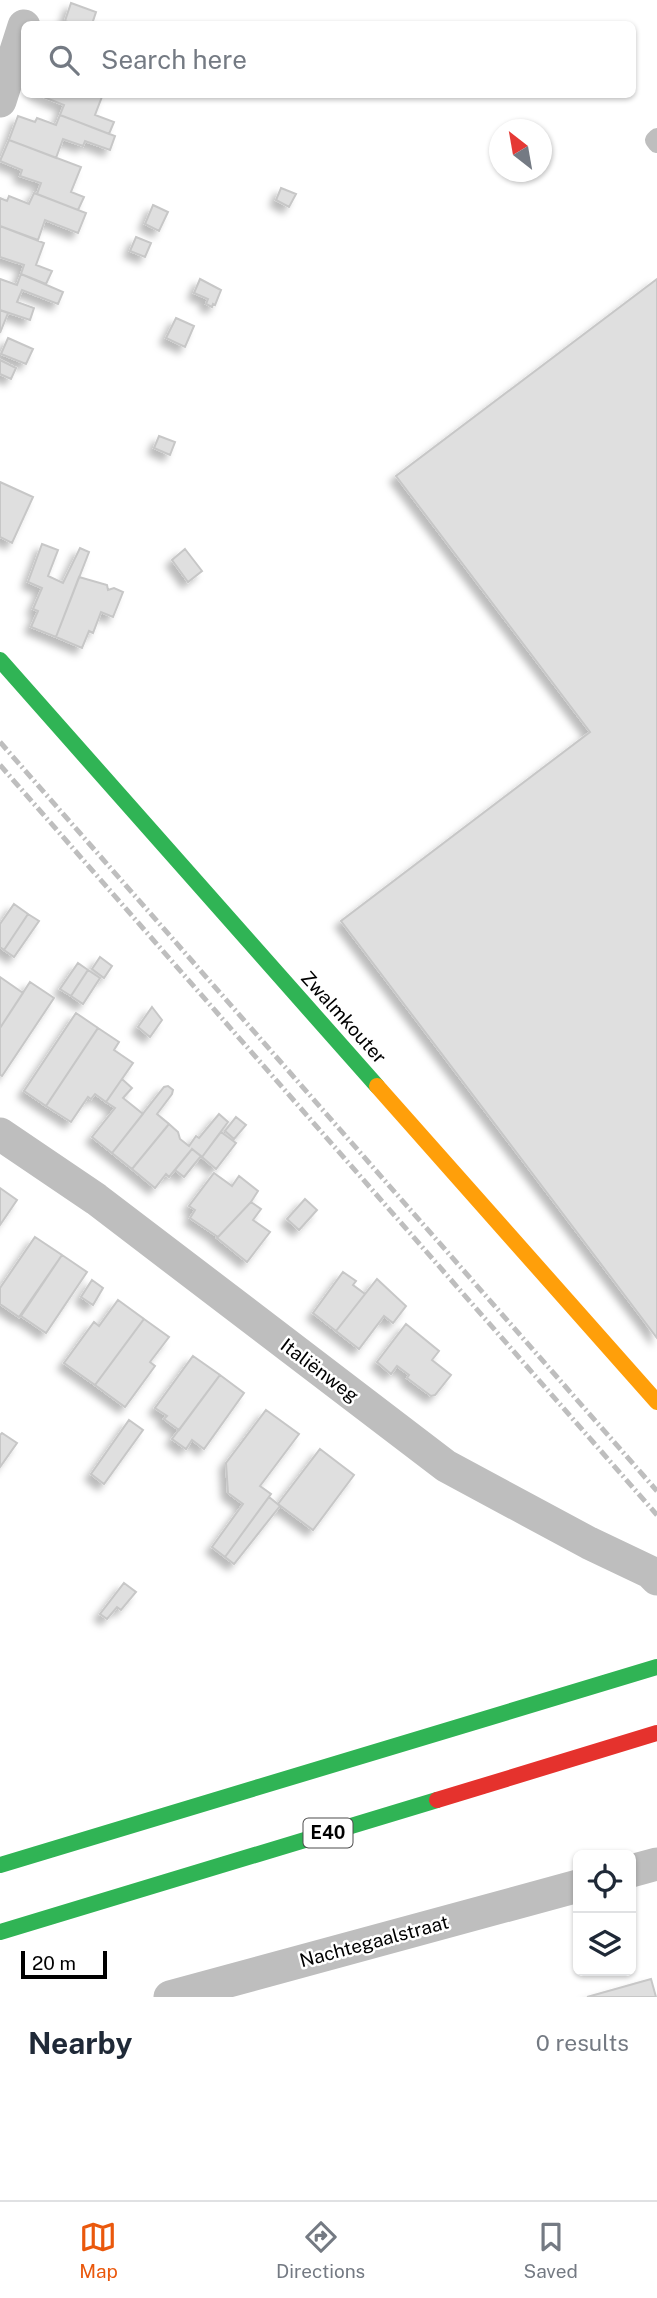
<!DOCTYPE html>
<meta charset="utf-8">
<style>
:root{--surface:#fff;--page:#f2f2f3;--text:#1f2937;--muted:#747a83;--line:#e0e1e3;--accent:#ea580c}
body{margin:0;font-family:"Public Sans",sans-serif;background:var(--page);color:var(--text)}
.controls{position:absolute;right:21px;bottom:21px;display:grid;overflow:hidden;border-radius:10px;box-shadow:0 2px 5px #0004}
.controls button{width:63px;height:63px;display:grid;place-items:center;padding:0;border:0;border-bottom:2px solid var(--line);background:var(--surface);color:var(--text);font:35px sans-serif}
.compass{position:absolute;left:489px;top:119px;width:63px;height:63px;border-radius:50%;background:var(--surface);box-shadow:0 2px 5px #0004;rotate:329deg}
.scale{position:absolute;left:21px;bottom:18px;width:86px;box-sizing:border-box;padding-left:7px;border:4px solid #000;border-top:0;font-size:19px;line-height:24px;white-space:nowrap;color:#000;-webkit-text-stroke:5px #fff;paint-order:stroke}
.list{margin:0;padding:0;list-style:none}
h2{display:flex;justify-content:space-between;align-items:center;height:91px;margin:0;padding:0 28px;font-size:30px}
h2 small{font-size:23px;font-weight:400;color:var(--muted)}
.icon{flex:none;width:38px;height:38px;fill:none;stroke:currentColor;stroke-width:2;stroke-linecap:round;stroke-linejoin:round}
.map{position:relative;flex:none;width:657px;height:1997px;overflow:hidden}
.search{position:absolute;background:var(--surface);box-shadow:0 2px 5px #0004;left:21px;right:21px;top:21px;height:77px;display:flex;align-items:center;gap:18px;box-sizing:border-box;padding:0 24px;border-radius:10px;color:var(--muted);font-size:26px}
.sheet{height:203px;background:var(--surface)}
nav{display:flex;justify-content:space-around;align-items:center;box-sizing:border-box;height:98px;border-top:2px solid var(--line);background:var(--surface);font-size:19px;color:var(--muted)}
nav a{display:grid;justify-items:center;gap:4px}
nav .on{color:var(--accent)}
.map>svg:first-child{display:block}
</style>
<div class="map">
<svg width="657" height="1997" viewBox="0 0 657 1997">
<defs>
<filter id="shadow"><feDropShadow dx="-6" dy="6" stdDeviation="3.5" flood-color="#0004"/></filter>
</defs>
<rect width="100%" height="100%" fill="#fff"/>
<!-- building -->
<path fill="#dfdfdf" stroke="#c7c7c7" stroke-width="2" filter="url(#shadow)" d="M71,3L96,12L92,24H73L65,21Z
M36,94H103L95,115L114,122L109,134L60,115L64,105Z
M60,115L115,136L110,150L85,141L83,146L63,139L56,158L9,140L18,116L35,122L37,118L56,125Z
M9,140L81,167L71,192L84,197L78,210L37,194L41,183L20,176L22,170L0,161Z
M281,188L296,194L289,207L276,200Z
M34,193L86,213L78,233L45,220L38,240L0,226V198L7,201L9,196L29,204Z
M153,205L168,212L159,231L145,224Z
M0,226L44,243L36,265L52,271L46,284L21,274L24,265L0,257Z
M136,237L151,243L145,257L130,251Z
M21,274L63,292L58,304L22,290L17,302L34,308L30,320L0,310V279L17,285Z
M200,279L221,290L215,305L213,304L212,307L206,304L208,299L194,293Z
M657,279V1338L341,921L590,732L396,476Z
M0,310L8,313L0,333Z
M176,318L194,326L185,347L166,338Z
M8,338L33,349L26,364L1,354Z
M0,360L16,368L11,379L0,374Z
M159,436L175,442L170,455L154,448Z
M0,482L33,497L12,543L0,537Z
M42,544L58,550L48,576L63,583L80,548L89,552L56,637L31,627L38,611L33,609L42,588L28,582Z
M185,549L202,571L188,582L172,560Z
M79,577L107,585L108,590L114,588L123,592L113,617L101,612L93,633L89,631L82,648L56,637Z
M14,904L28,914L4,950L0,947V924Z
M28,914L39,921L14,957L4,950Z
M100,957L112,966L104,978L92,969Z
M78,963L88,970L71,996L60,989Z
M88,970L100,978L83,1004L71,996Z
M0,977L23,993L0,1028Z
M30,982L54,998L2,1076L0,1075V1028Z
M152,1007L162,1020L150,1037L138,1027Z
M76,1013L98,1028L46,1106L24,1091Z
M98,1028L119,1042L114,1050L133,1063L106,1102L95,1094L91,1099L88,1097L71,1122L46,1106Z
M122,1079L132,1088L123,1098L143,1114L112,1153L92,1137L115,1108L106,1102Z
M168,1086L173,1090L172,1094L157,1114L169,1124L132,1169L112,1153L164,1087Z
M219,1114L228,1122L202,1157L192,1149L169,1177L166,1174L155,1188L132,1169L169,1124L178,1132L180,1139L189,1146L196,1136L199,1138Z
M236,1117L246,1125L234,1139L225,1131Z
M221,1132L236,1143L216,1169L202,1157Z
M192,1149L201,1156L184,1177L175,1170Z
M214,1173L232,1186L239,1176L258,1191L251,1202L218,1237L190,1218L195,1210L189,1206Z
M0,1188L17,1200L0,1225Z
M305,1199L317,1210L299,1230L287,1219Z
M251,1202L261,1209L253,1220L270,1232L247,1262L217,1238Z
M35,1237L62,1255L19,1317L0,1304V1288Z
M62,1255L87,1272L46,1333L21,1316Z
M343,1272L356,1281L353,1285L365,1294L336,1331L313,1313Z
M377,1279L406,1306L393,1323L384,1316L359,1349L336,1331Z
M92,1280L103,1288L93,1305L81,1297Z
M118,1300L144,1319L95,1385L64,1363L94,1322L99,1326Z
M144,1319L169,1337L150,1362L155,1366L125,1407L95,1385Z
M406,1324L439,1351L432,1360L451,1375L435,1395L431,1396L407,1378L409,1375L397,1366L391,1374L377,1362Z
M193,1356L220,1375L179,1430L164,1419L167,1416L155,1408Z
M220,1375L244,1393L204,1449L192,1440L186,1449L172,1439Z
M266,1410L299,1434L260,1486L271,1494L225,1557L212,1547L243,1504L228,1493L226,1463Z
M129,1420L143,1430L104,1484L91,1474Z
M2,1433L17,1443L0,1467V1435Z
M320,1449L354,1475L313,1530L278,1504Z
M269,1497L280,1506L234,1564L225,1557Z
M124,1583L136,1592L121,1610L117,1607L107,1619L100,1614Z
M651,1979L656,1997H587Z"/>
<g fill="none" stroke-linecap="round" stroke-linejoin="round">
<!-- lane -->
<path stroke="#bebebe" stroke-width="18" d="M657,137L654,140L657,144"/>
<!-- street -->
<path stroke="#bebebe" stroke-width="33" d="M0,101L24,26
M0,1134L96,1199L446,1466L589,1543L650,1572L657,1579
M631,1871L657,1864
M170,1997L578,1886"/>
<!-- fast -->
<path stroke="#30b455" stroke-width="16" d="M0,660L377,1086
M0,1865L657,1667
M0,1932L437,1800"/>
<!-- slow -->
<path stroke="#ff9f0a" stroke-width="16" d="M377,1086L657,1402"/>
<!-- jam -->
<path stroke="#e5322d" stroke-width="16" d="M437,1800L657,1733"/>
<!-- rail -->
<path stroke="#bebebe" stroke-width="5" stroke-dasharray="10 3.5 2 3.5" stroke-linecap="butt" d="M0,742L657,1491
M0,765L657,1515"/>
</g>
<g text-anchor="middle" stroke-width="5" stroke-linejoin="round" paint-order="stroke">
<!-- shield labels -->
<rect fill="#fff" stroke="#4c4c4c" stroke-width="2" x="303.5" y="1818.5" width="49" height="29" rx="5"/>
<g font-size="18" font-weight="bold" fill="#000">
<text x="328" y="1839">E40</text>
</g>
<!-- street labels -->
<g font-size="19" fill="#000" stroke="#fff">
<text transform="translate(344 1017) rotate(48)" y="7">Zwalmkouter</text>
<text transform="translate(320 1370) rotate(37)" y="7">Italiënweg</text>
<text transform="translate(374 1941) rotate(-15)" y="7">Nachtegaalstraat</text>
</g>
</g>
</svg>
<div class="controls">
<button><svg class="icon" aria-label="locate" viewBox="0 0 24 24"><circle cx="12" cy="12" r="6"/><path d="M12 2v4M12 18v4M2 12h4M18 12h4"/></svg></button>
<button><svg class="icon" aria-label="layers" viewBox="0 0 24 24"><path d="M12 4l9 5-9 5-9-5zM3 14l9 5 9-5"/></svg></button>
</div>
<svg class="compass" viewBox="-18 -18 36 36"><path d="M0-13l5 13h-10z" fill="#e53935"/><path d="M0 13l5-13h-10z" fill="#747a83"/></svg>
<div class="scale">20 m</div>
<div class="search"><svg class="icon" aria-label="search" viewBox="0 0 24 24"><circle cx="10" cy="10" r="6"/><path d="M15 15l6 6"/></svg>Search here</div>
</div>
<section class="sheet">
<h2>Nearby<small>0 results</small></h2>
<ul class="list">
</ul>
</section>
<nav>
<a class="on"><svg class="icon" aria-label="map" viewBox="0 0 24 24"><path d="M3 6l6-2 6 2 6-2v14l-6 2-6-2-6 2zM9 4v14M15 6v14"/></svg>Map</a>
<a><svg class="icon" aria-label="directions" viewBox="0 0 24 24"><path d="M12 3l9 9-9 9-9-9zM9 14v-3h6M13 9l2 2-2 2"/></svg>Directions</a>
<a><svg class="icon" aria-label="saved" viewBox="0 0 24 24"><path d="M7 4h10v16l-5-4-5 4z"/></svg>Saved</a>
</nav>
